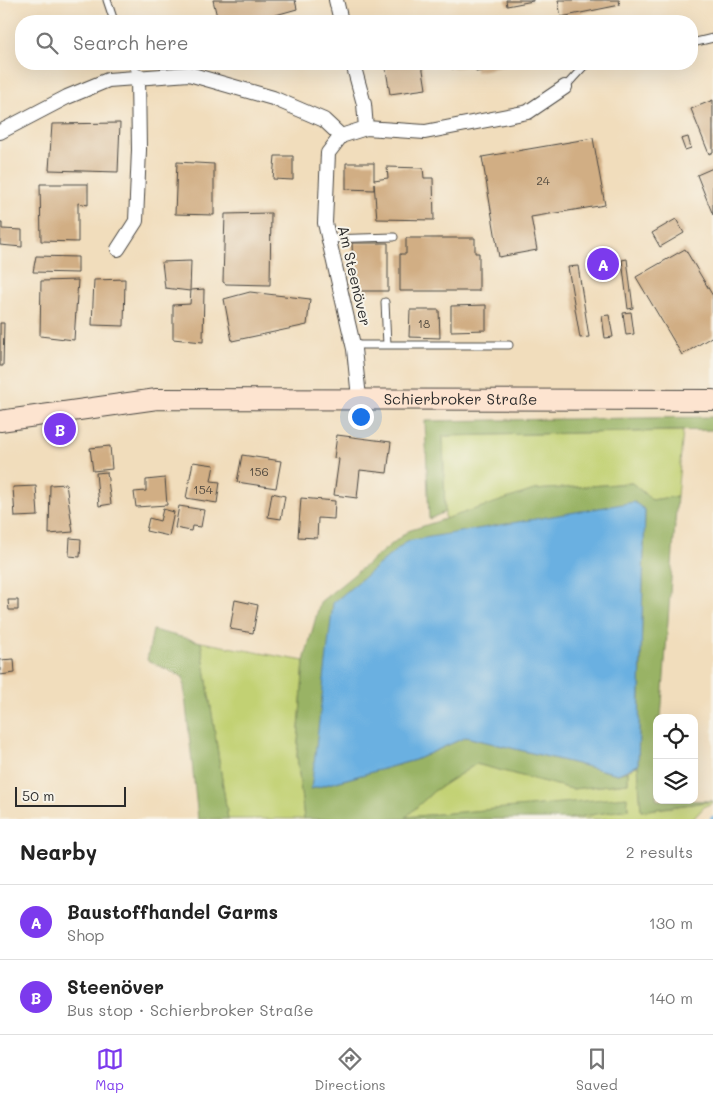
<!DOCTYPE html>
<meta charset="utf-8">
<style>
:root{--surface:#fff;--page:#f2f2f2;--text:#222;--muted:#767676;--line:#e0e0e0;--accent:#7c3aed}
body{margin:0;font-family:Mali,sans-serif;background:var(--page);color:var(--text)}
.controls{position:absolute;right:15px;bottom:15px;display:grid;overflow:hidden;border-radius:10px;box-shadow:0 5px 20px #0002}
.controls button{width:45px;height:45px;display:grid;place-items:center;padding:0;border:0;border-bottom:1px solid var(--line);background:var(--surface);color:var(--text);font:25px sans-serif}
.scale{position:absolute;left:15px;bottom:12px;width:111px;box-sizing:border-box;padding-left:5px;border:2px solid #2b2b2b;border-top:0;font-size:14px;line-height:18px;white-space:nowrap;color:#2b2b2b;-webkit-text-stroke:4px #f7f3e8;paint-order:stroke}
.you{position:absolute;left:360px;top:416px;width:18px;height:18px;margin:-12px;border:4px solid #fff;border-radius:50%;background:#1a73e8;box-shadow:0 0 0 8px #1a73e833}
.badge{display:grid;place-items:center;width:32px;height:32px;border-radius:50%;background:var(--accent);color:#fff;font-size:16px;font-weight:700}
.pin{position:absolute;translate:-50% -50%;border:2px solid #fff;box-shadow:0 1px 5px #0006}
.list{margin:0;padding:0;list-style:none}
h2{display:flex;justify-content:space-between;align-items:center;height:65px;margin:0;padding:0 20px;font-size:21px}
h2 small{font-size:16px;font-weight:400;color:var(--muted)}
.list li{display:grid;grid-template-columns:32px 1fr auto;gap:15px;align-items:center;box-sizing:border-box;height:75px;padding:0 20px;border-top:1px solid var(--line)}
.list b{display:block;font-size:19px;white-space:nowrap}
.list p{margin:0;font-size:16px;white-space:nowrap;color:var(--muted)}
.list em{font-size:16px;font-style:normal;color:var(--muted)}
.icon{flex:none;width:28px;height:28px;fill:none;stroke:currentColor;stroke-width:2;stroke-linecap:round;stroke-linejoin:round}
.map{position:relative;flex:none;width:713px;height:819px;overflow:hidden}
.search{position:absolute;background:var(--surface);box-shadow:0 5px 20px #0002;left:15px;right:15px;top:15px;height:55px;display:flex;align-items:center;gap:12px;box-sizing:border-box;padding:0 18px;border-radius:20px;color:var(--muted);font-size:19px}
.sheet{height:215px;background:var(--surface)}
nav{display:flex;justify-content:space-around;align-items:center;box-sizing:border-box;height:70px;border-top:1px solid var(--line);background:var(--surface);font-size:14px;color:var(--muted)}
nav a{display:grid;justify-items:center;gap:2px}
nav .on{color:var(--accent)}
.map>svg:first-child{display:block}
</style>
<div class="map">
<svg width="713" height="819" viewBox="0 0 713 819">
<rect width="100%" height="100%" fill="#f7f3e8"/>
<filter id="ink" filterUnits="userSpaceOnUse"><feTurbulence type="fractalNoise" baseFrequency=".02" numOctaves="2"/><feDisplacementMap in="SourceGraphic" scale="10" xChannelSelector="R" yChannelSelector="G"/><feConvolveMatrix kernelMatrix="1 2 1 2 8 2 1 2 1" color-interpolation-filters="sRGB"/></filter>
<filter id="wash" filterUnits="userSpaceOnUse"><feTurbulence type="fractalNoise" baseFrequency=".0096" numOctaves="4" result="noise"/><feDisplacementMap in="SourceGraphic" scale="20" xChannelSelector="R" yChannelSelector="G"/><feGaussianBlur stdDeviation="1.12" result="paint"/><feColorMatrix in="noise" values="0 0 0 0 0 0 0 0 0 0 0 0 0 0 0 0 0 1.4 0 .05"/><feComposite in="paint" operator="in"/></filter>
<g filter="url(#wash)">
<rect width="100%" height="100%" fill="#f1ddbc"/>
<!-- green -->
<path fill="#c2d173" stroke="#767e4f" d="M683,431L677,496L652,500L632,483L534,490L445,520L443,436Z
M201,642L304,661L297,756L304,819H228Z
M476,764L573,789L628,783V771L638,765L641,811L713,801V803L705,806L693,819H566L628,809L627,798L405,817L434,791Z"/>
<!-- forest -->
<path fill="#99b365" stroke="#626f48" d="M713,417V430L443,436L445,512L429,519L425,421Z
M632,483L652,500L677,496L661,718H657L656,797L657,800L713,801L641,811L638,765L645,510L634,502L311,789L415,760L466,737L618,774L628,771V783L572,789L476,764L434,791L406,817L627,797L628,809L566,819H304L297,756L304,661L320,602L408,531L534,490Z
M153,630L201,642L228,819H198L183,677L147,660Z"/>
<!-- water -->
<path fill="#6ab0e1" stroke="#4a6e86" d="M634,502L645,510L638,765L618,774L466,737L415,760L311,789L333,603L407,541Z"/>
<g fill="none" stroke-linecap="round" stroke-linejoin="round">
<!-- stream -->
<path stroke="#6ab0e1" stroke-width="4.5" d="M712,819L713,818"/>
</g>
<g id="blocks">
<!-- building -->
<path fill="#d1ae84" d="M213,0H295L297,9L265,18L266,21H218Z
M506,0H533V1L507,6Z
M558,0H619L620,5L561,17Z
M500,15L501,21H472V20Z
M385,64H422L426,89L390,94Z
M451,64H466L467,66L452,69Z
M474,64H510L511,65L476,72Z
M713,100V152L709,154L691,109Z
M120,123L118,172L49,170L52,124Z
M688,137L691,148L685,150L681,139Z
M593,138L605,205L531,217L537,250L499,257L482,157Z
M275,156H293V180L273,179Z
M177,162L214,164V215L175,214Z
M346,163H374V180L388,178L387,167L423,168L424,178H433L434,220L377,219L374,183V190L346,189Z
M713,168V215L697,175Z
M40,184H88V205L78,203V242L41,241Z
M271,213L270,285L226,284L223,282L225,214Z
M676,219L684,233L660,247L652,233Z
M0,223H2V229L22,230V247L0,245Z
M406,238H475V253H479V291H400V254H406Z
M352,243H388V291H354Z
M685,249L713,296V336L682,355L636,277Z
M36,256L78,257V273L33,272Z
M627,259L633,308L628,309L622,260Z
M191,261L190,291L165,288L162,262Z
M578,266L589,337L580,338L568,267Z
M125,279L124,326L92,325L94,280Z
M78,280L74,340L40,336L41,281Z
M204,289L203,342L173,339V305L190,304L191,290Z
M250,292L310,299L307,325L232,341L224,299Z
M486,305V330L451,331V306Z
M410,310H439L440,338L409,337Z
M631,312L634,334L626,335L623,313Z
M609,315L613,337L605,338L602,316Z
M0,323H4L3,366H0Z
M337,435L391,442L387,473L360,470L357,498L334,495L339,459L334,458Z
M110,446L112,469L93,471L90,448Z
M242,455L281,461L276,488L237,482Z
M193,462L214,465L211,481L220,482L217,503L186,498Z
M107,472L111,504L99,506L96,473Z
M165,478L167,505L136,507L134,492L146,491V480Z
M66,484L73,532L49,534L50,485Z
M36,486L38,516L15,517L13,487Z
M272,493L285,496L281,519L268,517Z
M301,498L335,501L334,519L318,518L317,538L298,537Z
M179,506L204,510L201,527L192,526L191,531L175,528Z
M163,509L174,512L169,536L146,531L149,518L160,521Z
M70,538L81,539L80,557L69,556Z
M8,600H18V610H9Z
M235,600L258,605L253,633L230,629Z
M14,659L15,673L0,675V660Z"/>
</g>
</g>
<g filter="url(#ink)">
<use href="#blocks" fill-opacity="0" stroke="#494641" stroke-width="1"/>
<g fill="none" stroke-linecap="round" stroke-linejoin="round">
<!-- lane casing -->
<g stroke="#494641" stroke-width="9">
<path id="lane" d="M107,0L114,21
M692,43L713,38
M132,64L138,76
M565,87L585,65L594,64
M328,239L394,237
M385,302L387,345
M353,345H509"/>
</g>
<!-- street casing -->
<g stroke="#494641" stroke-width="16">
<path id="street" d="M336,0L341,21
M353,64L364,104L366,128
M0,132L67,97L108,80L189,74L273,98L324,120L341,136L366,128L425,132L528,112L565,87
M341,136L328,153L325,223L354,349L359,398
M118,249L136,221L139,150L138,76"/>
</g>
<!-- secondary casing -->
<g stroke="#494641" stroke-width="22">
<g id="secondary">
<path id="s1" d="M0,421L157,399L713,400"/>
</g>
</g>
<!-- lane -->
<use href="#lane" stroke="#fff" stroke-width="7"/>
<!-- street -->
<use href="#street" stroke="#fff" stroke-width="14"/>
<!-- secondary -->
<use href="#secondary" stroke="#fde4d0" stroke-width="20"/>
</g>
</g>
<g text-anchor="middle" stroke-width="4" stroke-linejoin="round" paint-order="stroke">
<!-- number labels -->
<g font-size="12" fill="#544c41">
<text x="543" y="185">24</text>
<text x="424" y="328">18</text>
<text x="259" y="476">156</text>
<text x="203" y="494">154</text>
</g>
<!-- street labels -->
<g font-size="15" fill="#2b2b2b" stroke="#f7f3e8">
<text transform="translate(354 276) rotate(77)" y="5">Am Steenöver</text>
<text dy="5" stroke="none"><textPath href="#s1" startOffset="462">Schierbroker Straße</textPath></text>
</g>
</g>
</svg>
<div class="controls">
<button><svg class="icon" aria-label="locate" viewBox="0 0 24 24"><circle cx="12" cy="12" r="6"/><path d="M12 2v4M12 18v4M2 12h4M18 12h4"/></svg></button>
<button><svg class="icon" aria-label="layers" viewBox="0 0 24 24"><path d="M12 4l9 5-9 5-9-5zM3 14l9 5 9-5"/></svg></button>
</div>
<div class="scale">50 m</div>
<div class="you"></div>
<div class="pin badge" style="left:603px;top:264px">A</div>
<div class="pin badge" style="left:60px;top:429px">B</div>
<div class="search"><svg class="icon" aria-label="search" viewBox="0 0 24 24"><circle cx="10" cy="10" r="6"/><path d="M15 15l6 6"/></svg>Search here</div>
</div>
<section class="sheet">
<h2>Nearby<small>2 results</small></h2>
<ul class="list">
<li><span class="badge">A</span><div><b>Baustoffhandel Garms</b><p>Shop</p></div><em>130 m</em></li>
<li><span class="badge">B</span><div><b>Steenöver</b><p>Bus stop · Schierbroker Straße</p></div><em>140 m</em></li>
</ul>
</section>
<nav>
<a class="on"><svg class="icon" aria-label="map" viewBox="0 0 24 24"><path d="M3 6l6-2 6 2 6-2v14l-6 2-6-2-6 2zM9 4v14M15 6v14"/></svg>Map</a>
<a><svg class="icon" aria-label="directions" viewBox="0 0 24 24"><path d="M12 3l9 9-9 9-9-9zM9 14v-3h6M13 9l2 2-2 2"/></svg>Directions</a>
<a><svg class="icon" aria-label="saved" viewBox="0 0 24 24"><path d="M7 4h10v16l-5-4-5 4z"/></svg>Saved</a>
</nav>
